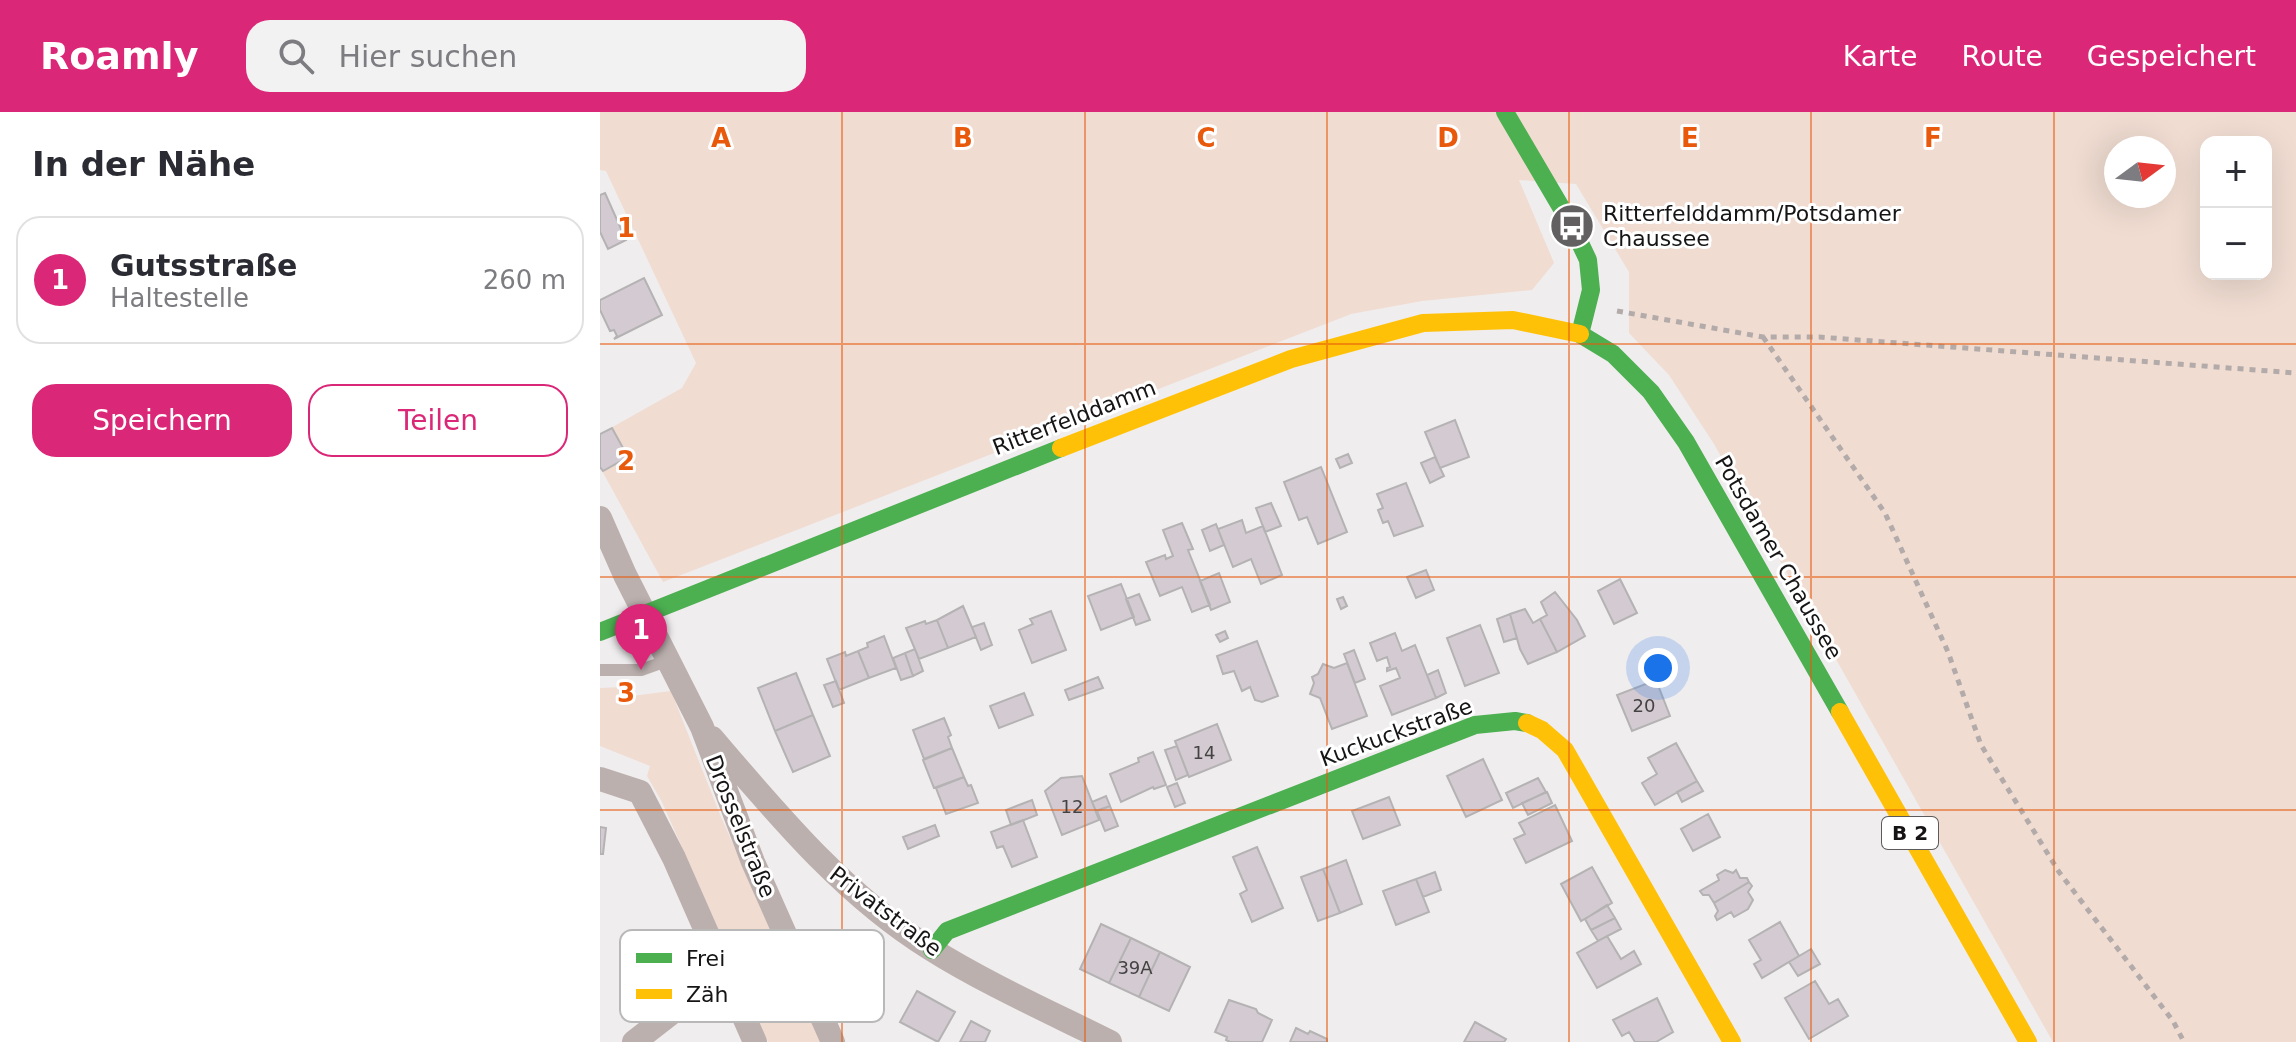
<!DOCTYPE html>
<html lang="de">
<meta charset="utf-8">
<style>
:root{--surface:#fff;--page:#f2f2f3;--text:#2b2b33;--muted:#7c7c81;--line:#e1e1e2;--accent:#db2777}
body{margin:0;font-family:"DejaVu Sans",sans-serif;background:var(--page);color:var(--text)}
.controls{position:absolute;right:24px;top:24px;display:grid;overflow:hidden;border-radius:16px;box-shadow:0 8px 32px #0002}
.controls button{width:72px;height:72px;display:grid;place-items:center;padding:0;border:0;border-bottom:2px solid var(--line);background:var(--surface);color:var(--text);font:40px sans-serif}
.compass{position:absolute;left:1504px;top:24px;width:72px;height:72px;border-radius:50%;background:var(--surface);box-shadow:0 8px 32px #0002;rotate:75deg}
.you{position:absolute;left:1058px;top:556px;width:28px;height:28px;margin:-20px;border:6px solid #fff;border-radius:50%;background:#1a73e8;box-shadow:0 0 0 12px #1a73e833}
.badge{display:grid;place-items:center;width:52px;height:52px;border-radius:50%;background:var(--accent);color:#fff;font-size:26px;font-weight:700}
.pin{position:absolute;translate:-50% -66px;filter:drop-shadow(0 2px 4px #0008)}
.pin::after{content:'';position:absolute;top:42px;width:28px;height:24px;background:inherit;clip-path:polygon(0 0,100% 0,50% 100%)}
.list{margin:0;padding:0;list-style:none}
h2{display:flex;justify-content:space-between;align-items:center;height:104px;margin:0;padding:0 32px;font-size:34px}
h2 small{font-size:26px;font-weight:400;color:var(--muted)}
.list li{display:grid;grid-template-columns:52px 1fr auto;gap:24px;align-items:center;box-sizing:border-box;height:128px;margin:0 16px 16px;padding:0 16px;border:2px solid var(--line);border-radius:24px}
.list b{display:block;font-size:30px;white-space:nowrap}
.list p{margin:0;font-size:26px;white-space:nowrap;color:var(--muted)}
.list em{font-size:26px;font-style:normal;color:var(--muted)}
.actions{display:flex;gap:16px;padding:24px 32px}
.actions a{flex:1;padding:18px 0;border:2px solid var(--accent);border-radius:24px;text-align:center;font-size:28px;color:var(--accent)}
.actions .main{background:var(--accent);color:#fff}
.icon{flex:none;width:44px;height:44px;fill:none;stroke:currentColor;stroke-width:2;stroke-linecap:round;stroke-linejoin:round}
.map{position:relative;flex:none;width:1696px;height:930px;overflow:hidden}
header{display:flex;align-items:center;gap:48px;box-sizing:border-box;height:112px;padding:0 40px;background:var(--accent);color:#fff}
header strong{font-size:38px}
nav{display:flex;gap:44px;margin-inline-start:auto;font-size:28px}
.search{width:560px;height:72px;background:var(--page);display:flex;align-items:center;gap:20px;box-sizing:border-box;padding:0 28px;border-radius:24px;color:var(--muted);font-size:30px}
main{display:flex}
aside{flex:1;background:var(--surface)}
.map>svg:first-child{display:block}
</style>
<header>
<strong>Roamly</strong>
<div class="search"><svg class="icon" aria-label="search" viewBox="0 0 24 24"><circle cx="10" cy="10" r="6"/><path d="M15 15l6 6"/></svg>Hier suchen</div>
<nav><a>Karte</a><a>Route</a><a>Gespeichert</a></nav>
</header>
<main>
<aside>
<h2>In der Nähe<small></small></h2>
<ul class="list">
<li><span class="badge">1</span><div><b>Gutsstraße</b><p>Haltestelle</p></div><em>260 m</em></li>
</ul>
<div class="actions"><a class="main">Speichern</a><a>Teilen</a></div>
</aside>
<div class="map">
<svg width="1696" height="930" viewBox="0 0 1696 930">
<rect width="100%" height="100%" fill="#f0edee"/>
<!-- green -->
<path fill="#f0dcd1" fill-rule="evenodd" d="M0,0H1696V930H1453L1114,332L1069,263L1029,221V160L976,72L919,68L954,151L932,178L822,189L751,202L63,470L0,355V322L82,276L96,251L6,59L0,58ZM1606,30H1666V162H1606ZM1516,36H1564V84H1516Z
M23,575L24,585L71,579L121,705L221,930H168L62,690L47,664L50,654L0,634V576Z"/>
<!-- building -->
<path fill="#d3cbd1" stroke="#b4b2b3" stroke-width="2" d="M5,81L26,128L8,137L0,120V83Z
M44,166L62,203L14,227L17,224L14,218L10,219L0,198V188Z
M855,308L869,345L840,356L825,320Z
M12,316L28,345L3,359L0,355V322Z
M748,342L752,351L740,356L736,347Z
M835,345L844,364L830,371L821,351Z
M721,355L747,420L718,432L707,405L699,408L684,370Z
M806,371L823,414L794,424L788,409L783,411L778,398L783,396L777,382Z
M671,391L681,414L665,420L656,396Z
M642,408L646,421L663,414L682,463L661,472L651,447L633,455L618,417Z
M582,411L593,437L588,438L610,493L592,500L582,475L560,484L546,450L565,443L566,447L573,444L563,418Z
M616,412L624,433L610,439L602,418Z
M826,458L834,478L816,486L807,465Z
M619,461L630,490L611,498L600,469Z
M1020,467L1037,501L1014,512L998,479Z
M521,472L534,505L501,518L488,484Z
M955,480L977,508L985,524L957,540L940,507L947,503L941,490Z
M539,482L550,508L536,513L526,487Z
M743,485L747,494L741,497L737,487Z
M363,494L376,525L348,536L337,508Z
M925,497L933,511L940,507L957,540L928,552L920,537L910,502Z
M451,499L466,538L432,551L419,518L433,512L430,507Z
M910,502L917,526L904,530L897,507Z
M337,508L348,536L319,547L306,516L325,509L326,512Z
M384,511L392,533L381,538L372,515Z
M880,513L899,561L865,574L847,526Z
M625,519L628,526L620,530L616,523Z
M795,521L802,539L815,533L836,586L792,603L780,574L800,566L796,556L787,559V556L790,555L787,545L777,549L770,531Z
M284,524L296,556L269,566L258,539L268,535L267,531Z
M657,529L678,584L662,590L655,588L650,575L642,579L634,559L623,562L617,544Z
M315,537L323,559L313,564L305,541Z
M754,538L765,567L755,571L744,542Z
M258,539L269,566L239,578L227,547L245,540L246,544Z
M305,541L313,564L301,568L293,546Z
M747,551L767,604L732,617L720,586L710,582L714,571L712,565L718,562L723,552L734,556Z
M838,558L846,581L836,586L827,563Z
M196,561L213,603L175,619L158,576Z
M498,565L503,576L469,588L465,578Z
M1056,568L1070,604L1032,619L1017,583Z
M236,569L244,591L233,595L224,573Z
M424,581L433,603L399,616L390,594Z
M213,603L230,644L193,660L175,619Z
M344,606L351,623L348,625L352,636L324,647L313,618Z
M617,612L631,648L589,665L575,629Z
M1076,631L1097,669L1055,693L1042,671L1057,662L1048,646Z
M577,634L588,663L576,668L565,638Z
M352,636L364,665L334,676L323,648Z
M553,640L566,673L554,677L553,675L521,690L510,662L539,650L538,646Z
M883,647L902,688L866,705L847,664Z
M482,664L499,708L462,723L445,679L461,666Z
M364,665L368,674L371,673L378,691L346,702L336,676Z
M938,666L946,680L913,696L906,681Z
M1097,669L1103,679L1082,690L1077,680Z
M577,671L585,691L575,695L567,675Z
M947,680L952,691L928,703L922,691Z
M506,684L510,694L496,699L492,690Z
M789,685L800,713L763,727L752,699Z
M432,688L437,703L411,713L406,698Z
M955,693L972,729L926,751L914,727L925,722L919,711Z
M510,694L518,714L505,719L497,699Z
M1108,702L1120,725L1093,739L1081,717Z
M423,708L437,745L412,755L403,734L397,736L391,720Z
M335,713L339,724L308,737L303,725Z
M0,715L6,716L3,742H0Z
M657,735L683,796L652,810L640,782L647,778L633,745Z
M746,748L762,792L740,801L723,757Z
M992,755L1012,791L981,809L961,772Z
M723,757L740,801L718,809L701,765Z
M1125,758L1133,761L1136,758L1140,766H1147L1149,770L1114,791L1109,783H1103L1100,779L1119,768L1117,763Z
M835,760L841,778L823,785L816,767Z
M816,767L829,800L796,813L783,779Z
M1149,770L1152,774L1148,780L1153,788L1148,797L1134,805L1131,800L1117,808L1115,804L1118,799L1114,791Z
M1007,793L1015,806L991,818L985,807Z
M1015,806L1021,817L998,829L991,818Z
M1180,810L1199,844L1162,866L1154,852L1161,848L1149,828Z
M501,812L531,826L509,871L480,857Z
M1007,824L1021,847L1034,839L1041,852L997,876L977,841Z
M531,826L560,840L539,885L509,871Z
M1211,837L1220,852L1198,864L1189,850Z
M560,840L590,855L569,899L539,885Z
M1215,869L1229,892L1238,887L1248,904L1209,927L1185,886Z
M317,879L355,900L338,930L300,910Z
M1057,886L1073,920L1056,930H1035L1029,920L1022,924L1013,908Z
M629,888L656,897L658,901L672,908L662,930H630L626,928L627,925L615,920Z
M371,909L390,919L385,930H360Z
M875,910L906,927L904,930H864Z
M696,916L708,922L710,919L727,927V930H690Z"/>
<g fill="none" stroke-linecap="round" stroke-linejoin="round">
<!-- path -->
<path stroke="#b3abaa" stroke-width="5" stroke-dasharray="6 6" stroke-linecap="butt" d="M1017,199L1163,225H1219L1696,261
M1163,225L1285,401L1348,540L1381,633L1459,760L1573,909L1584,930"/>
<!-- lane -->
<path stroke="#bbb0ae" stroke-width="12" d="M0,558H41L69,548"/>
<!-- street -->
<path stroke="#bbb0ae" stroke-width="24" d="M0,406L25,463L102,615L153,750L233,930
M112,626C178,703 244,783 331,837C385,871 452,901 510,930
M0,667L40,680L74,746L155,930
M34,930L101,878L126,866"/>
<!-- fast -->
<path stroke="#4caf50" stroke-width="18" d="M905,0L972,114L988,148L991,178L980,222L1013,242L1051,280L1086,330L1240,600
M0,520L461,336
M332,838L347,819L875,613L915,609L927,611"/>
<!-- slow -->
<path stroke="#ffc107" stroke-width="18" d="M461,336L691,247L823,211L913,208L980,222
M1240,600L1428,930
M927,611L942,618L965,638L1132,930"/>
</g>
<!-- grid -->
<path fill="none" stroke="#e8590c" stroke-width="2" stroke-opacity="0.55" d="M242,0V930M485,0V930M727,0V930M969,0V930M1211,0V930M1454,0V930M0,232H1696M0,465H1696M0,698H1696"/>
<!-- icons -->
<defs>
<g id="bus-disc" transform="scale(2.3)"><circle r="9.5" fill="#626060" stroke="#fff"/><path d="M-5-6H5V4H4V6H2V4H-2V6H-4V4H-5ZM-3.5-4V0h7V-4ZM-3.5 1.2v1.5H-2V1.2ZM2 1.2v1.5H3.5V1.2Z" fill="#fff"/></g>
</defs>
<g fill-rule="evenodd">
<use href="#bus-disc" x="972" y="114"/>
</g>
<g text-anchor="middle" stroke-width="6" stroke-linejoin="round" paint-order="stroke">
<!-- number labels -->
<g font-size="18" fill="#454243">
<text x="1044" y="600">20</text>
<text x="604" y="647">14</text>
<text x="472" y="701">12</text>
<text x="535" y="862">39A</text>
</g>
<!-- shield labels -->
<rect fill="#fff" stroke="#5c5a5a" stroke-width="2" x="1282" y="705" width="56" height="32" rx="6"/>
<g font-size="20" font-weight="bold" fill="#161414">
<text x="1310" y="728">B 2</text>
</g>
<!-- poi labels -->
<g font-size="22" fill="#161414" stroke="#fff" text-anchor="start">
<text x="1003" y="109">Ritterfelddamm/Potsdamer<tspan x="1003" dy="25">Chaussee</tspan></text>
</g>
<!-- street labels -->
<g font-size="22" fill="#161414" stroke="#fff">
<text transform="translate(474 305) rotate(-21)" y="8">Ritterfelddamm</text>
<text transform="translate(1179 445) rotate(60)" y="8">Potsdamer Chaussee</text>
<text transform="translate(796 620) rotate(-20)" y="8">Kuckuckstraße</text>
<text transform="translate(141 714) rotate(68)" y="8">Drosselstraße</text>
<text transform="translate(286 799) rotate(37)" y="8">Privatstraße</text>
</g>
</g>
<!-- legend -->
<rect x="20" y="818" width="264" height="92" rx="12" fill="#fff" stroke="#b9b8b8" stroke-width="2"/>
<rect x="36" y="841" width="36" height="10" fill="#4caf50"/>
<rect x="36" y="877" width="36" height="10" fill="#ffc107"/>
<g font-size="22" fill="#161414">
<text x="86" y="854">Frei</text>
<text x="86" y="890">Zäh</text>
</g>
<g font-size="26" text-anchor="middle" font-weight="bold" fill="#e8590c" stroke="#fff" stroke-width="6" stroke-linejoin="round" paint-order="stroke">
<text x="121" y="35">A</text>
<text x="363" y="35">B</text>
<text x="606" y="35">C</text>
<text x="848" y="35">D</text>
<text x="1090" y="35">E</text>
<text x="1333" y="35">F</text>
<text x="26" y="125">1</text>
<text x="26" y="358">2</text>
<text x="26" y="590">3</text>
</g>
</svg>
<div class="controls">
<button>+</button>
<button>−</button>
</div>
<svg class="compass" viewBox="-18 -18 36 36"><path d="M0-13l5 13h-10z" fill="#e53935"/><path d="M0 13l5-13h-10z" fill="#7c7c81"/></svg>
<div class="you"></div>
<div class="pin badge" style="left:41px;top:558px">1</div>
</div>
</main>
